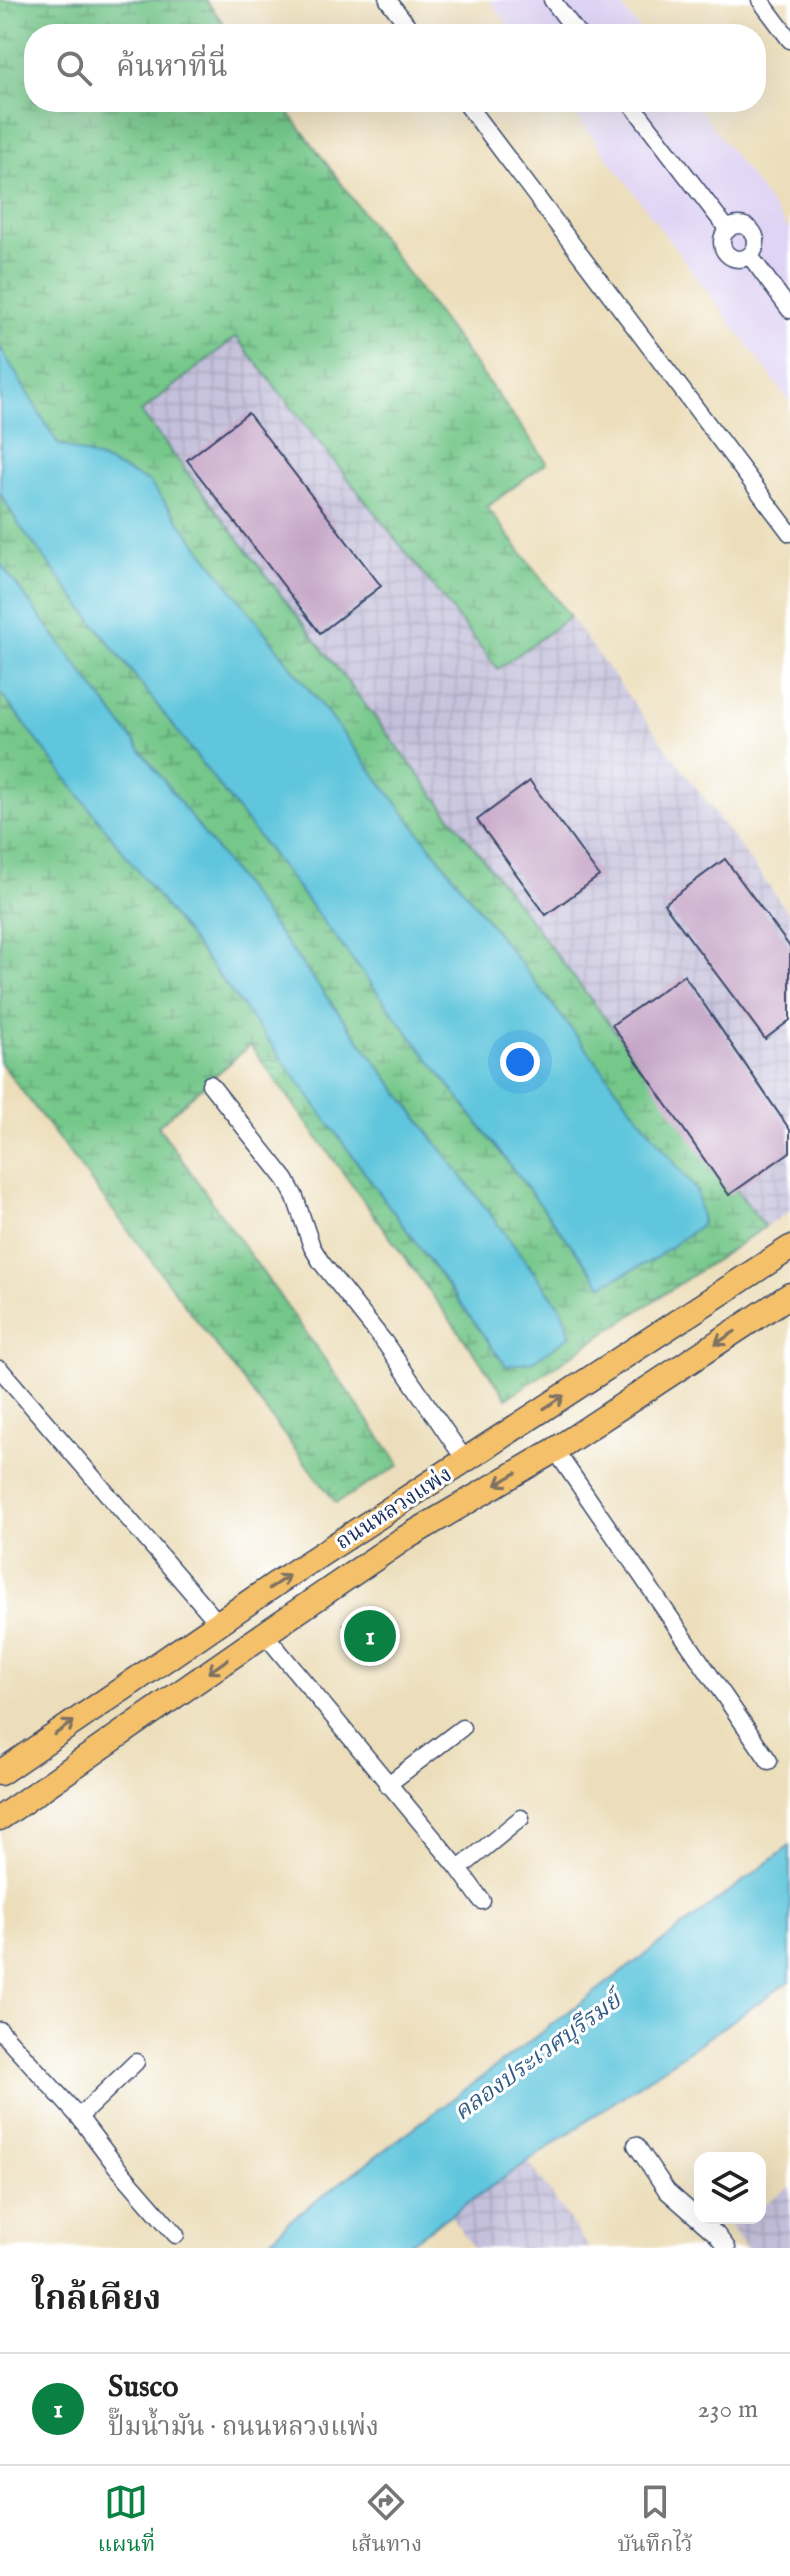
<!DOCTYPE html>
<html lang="th">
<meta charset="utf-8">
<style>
:root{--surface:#fff;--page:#f2f2f2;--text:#222;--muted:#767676;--line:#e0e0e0;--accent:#0b8043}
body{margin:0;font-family:"IM FELL English","Noto Serif Thai",serif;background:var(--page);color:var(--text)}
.controls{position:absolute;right:24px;bottom:24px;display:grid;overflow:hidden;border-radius:16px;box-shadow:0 8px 32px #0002}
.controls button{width:72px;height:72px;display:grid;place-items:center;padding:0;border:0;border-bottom:2px solid var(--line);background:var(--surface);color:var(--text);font:40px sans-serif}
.you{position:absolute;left:520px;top:1062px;width:28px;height:28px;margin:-20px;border:6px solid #fff;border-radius:50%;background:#1a73e8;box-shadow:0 0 0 12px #1a73e833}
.badge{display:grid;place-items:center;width:52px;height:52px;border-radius:50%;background:var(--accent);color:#fff;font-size:26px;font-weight:700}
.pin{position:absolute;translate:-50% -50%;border:4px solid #fff;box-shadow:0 2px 8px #0006}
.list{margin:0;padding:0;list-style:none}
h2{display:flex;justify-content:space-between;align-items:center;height:104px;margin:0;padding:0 32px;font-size:34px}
h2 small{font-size:26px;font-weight:400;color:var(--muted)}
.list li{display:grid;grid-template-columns:52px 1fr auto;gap:24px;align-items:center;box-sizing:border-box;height:112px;padding:0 32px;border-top:2px solid var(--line)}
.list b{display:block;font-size:30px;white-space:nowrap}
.list p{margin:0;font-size:26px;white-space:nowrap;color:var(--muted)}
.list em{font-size:26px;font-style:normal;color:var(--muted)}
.icon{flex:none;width:44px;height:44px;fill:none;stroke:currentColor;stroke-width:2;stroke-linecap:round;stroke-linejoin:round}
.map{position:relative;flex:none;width:790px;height:2248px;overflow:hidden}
.search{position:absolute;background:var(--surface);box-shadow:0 8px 32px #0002;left:24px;right:24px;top:24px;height:88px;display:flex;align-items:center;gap:20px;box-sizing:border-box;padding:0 28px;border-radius:32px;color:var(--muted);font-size:30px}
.sheet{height:216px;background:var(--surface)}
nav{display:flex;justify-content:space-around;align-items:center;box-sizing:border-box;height:112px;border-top:2px solid var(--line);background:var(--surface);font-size:22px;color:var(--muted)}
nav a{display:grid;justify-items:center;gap:4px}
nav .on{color:var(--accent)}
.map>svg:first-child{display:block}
</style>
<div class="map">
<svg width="790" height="2248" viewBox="0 0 790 2248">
<defs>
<pattern id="industrial-grid" width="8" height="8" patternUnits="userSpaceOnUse" patternTransform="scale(2)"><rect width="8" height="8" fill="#c4c0db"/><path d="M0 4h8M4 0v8" fill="none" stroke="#a8a5be"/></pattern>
<pattern id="wetland-marsh" width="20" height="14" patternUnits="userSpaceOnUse" patternTransform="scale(2)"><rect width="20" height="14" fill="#75c78a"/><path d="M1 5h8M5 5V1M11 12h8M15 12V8" fill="none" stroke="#5fa274"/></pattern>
</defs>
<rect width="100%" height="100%" fill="#fff"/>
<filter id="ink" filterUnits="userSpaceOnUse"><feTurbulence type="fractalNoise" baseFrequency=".0125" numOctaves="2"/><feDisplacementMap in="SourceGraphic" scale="16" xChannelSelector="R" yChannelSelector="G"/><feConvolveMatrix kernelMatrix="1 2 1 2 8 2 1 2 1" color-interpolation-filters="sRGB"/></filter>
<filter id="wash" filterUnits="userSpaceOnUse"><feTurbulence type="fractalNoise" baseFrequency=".006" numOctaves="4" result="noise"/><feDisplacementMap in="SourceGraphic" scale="32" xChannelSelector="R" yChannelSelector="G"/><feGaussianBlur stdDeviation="1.8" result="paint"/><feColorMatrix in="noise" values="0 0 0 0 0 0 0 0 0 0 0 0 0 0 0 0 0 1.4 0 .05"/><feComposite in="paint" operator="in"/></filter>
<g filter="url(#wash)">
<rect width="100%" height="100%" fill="#ecdeba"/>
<!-- built -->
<path fill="#e0d4f4" d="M489,0H617L643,34H515Z
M566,102H694L790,230V402Z"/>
<!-- industrial -->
<path fill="url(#industrial-grid)" d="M236,337L498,669L570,617L790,915V1211L765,1227L141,411Z
M528,2161L589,2248H473L450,2215Z
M790,2187V2248H746L731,2227L744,2218H760V2207Z"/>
<!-- wetland -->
<path fill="url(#wetland-marsh)" stroke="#487b74" stroke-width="2" d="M0,0H206L231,34H34V102H281L547,462L487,507L570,617L498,669L236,337L141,412L765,1227L507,1398L250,1045L158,1126L400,1465L336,1503L0,1062Z"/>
<!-- water -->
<path fill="#60c6dd" stroke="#3e7a9e" stroke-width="2" d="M0,347L58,444L100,459L149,482L697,1192L702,1224L653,1260L602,1285L19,525L0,493Z
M0,563L561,1308L571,1335L533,1361L506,1366L265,1036L0,692Z
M790,1846V1981L402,2248H263L288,2222Z"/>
<g id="blocks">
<!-- building -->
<path fill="#c5a4c6" d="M248,413L381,586L320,633L187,460Z
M530,781L599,876L546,915L477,820Z
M725,859L790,947V1020L765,1039L664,904Z
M684,975L790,1130V1152L729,1195L612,1025Z
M368,1608L395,1647L372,1664L344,1624Z"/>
</g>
</g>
<g filter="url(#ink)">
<use href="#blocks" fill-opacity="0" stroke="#3a496c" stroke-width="2"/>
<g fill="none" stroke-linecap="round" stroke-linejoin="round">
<!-- minor casing -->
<g stroke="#3a496c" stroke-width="19">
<path id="minor" d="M388,0L414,34
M552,0L578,34
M760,0L790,40
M465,102L790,533
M630,102L728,230
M722 242a17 17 0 1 1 34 0a17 17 0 1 1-34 0Z
M750,256L790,310
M210,1084L286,1180L295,1197L312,1247L321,1262L385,1343L465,1460
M0,1369L219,1624
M555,1450L769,1761
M264,1633L459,1869L482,1901
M387,1785L462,1728
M459,1869L521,1818
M0,2030L79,2117L116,2166L176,2235
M79,2117L136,2062
M636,2145L667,2191L717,2235L727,2248"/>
</g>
<!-- primary casing -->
<g stroke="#3a496c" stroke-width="27">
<path id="primary" d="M0,1773L277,1583L790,1248
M0,1818L247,1646L402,1540L555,1450L790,1295"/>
</g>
<!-- minor -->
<use href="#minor" stroke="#fff" stroke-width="16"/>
<!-- primary -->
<use href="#primary" stroke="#f4c16a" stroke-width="24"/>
</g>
<!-- one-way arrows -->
<defs><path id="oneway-shaft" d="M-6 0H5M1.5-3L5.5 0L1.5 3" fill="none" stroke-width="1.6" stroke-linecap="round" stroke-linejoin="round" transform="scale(2)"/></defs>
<g stroke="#7d7163">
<use href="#oneway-shaft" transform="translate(725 1338) rotate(147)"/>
<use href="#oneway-shaft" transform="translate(554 1402) rotate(-33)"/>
<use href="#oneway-shaft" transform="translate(506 1479) rotate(149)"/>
<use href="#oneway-shaft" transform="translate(279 1582) rotate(-34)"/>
<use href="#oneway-shaft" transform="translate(218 1666) rotate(145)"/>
<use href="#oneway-shaft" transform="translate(64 1728) rotate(-35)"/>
</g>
</g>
<g text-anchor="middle" stroke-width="6" stroke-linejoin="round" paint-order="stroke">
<!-- street labels -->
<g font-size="22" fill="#1b2f5e" stroke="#fff">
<text transform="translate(393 1507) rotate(-33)" y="8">ถนนหลวงแพ่ง</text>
</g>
<!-- water labels -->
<g font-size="24" font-style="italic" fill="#305c84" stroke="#fff">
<text transform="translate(537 2056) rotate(-36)" y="8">คลองประเวศบุรีรมย์</text>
</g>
</g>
</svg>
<div class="controls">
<button><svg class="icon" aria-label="layers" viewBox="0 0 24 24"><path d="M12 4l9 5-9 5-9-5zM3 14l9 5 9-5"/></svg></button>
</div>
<div class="you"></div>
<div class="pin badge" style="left:370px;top:1636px">1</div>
<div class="search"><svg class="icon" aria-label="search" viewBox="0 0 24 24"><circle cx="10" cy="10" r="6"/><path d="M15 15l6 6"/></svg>ค้นหาที่นี่</div>
</div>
<section class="sheet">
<h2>ใกล้เคียง<small></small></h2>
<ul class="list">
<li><span class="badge">1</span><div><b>Susco</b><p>ปั๊มน้ำมัน · ถนนหลวงแพ่ง</p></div><em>230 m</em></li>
</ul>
</section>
<nav>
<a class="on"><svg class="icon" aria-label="map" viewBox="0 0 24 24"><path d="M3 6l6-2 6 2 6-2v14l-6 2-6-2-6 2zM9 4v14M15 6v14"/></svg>แผนที่</a>
<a><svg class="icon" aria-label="directions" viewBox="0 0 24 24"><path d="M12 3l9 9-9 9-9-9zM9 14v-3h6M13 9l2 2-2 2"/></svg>เส้นทาง</a>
<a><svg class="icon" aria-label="saved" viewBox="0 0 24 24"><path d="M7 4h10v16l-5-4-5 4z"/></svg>บันทึกไว้</a>
</nav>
